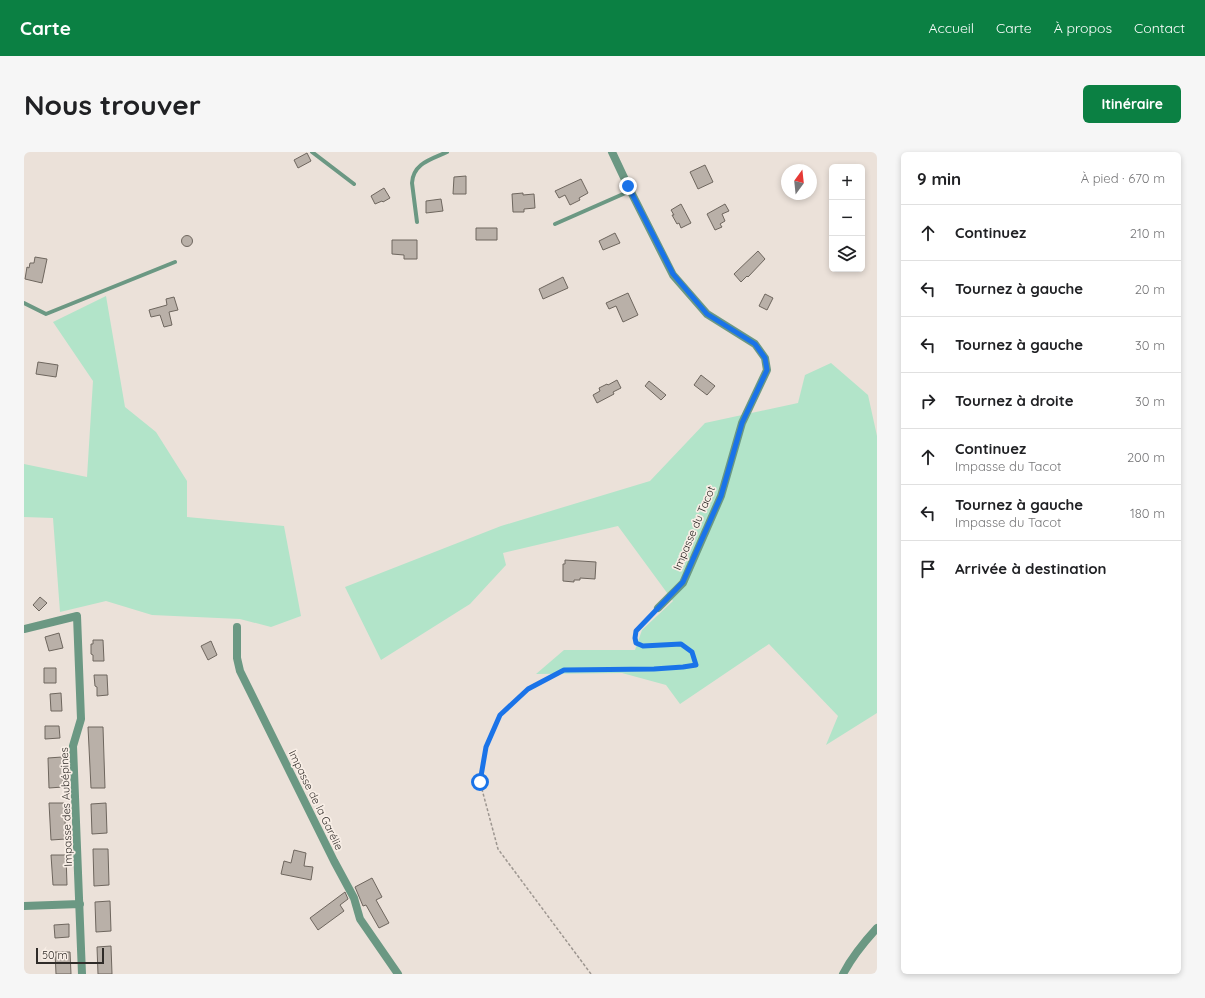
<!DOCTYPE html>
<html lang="fr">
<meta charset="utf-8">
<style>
:root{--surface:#fff;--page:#f6f6f6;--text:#202124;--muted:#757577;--line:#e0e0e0;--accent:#0b8043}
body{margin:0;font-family:Quicksand,sans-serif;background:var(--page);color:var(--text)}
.controls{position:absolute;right:12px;top:12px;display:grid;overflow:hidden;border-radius:6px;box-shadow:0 2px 6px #0003}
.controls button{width:36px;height:36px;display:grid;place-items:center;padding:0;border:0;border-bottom:1px solid var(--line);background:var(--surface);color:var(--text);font:20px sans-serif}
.compass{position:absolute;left:757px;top:12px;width:36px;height:36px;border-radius:50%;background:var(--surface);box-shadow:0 2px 6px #0003;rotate:15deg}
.scale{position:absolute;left:12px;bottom:10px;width:68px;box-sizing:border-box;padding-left:4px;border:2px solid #2f2b28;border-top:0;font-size:11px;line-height:14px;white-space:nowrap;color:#2f2b28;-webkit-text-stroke:3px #f8eee6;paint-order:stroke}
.stop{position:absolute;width:12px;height:12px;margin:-9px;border:3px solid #1a73e8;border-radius:50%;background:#fff}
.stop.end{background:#1a73e8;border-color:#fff;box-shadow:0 1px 4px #0008}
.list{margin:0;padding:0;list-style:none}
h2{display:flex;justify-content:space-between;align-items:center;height:52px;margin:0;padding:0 16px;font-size:17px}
h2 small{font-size:13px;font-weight:400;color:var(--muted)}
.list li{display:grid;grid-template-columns:26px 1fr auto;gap:12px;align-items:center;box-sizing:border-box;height:56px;padding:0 16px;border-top:1px solid var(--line)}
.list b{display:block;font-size:15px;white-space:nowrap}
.list p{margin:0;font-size:13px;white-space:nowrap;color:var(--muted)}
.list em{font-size:13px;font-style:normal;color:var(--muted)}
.icon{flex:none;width:22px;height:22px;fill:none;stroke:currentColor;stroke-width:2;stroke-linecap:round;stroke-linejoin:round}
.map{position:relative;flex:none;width:853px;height:822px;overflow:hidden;border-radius:6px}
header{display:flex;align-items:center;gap:24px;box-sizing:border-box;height:56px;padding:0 20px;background:var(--accent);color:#fff}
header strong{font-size:19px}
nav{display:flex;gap:22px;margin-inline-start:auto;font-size:14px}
.intro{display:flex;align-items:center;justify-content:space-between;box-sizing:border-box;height:96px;padding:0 24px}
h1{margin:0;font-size:28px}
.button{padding:10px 18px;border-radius:6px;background:var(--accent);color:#fff;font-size:14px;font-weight:700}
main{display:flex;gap:24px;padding:0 24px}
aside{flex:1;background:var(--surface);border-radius:6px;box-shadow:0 2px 6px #0003}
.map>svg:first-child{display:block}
</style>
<header>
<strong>Carte</strong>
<nav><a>Accueil</a><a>Carte</a><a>À propos</a><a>Contact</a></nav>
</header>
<div class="intro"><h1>Nous trouver</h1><a class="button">Itinéraire</a></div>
<main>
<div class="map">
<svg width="853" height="822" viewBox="0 0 853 822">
<rect width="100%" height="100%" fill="#ebe1d9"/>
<!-- green -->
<path fill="#b2e4c9" d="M82,144L101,255L132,280L163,329V365L260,374L277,464L247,475L216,467L128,463L82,449L36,460L29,366L0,365V312L63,325L69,229L29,170Z
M807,211L844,243L853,284V561L802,593L814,564L745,492L656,552L642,533L598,521L512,522L540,498H611L618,478L649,449L594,374L479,401L482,413L446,452L357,508L321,435L477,374L626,329L681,271L774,251L781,223Z"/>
<!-- building -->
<path fill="#b9b0a8" stroke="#6e665e" d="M283,1L287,9L274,16L270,8Z
M681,13L689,30L674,37L666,20Z
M442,24V42H429L430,25Z
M557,27L564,41L555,46L556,48L546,53L541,43L535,46L531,39Z
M360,36L366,46L359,50L358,49L351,52L347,44Z
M499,41V43L510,42L511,56L500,57V60H489L488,42Z
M417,47L419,59L402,61V49Z
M657,52L667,71L657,76L655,71L653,72L648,63H650L647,58Z
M701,52L705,59L698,62L701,69L696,72L698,75L691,78L683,62Z
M452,76H473V88H452Z
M591,81L596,91L579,98L575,89Z
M157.5 89a5.5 5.5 0 1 1 11 0a5.5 5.5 0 1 1-11 0Z
M368,88H393V107H380V103L368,102Z
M734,99L741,107L724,125L723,124L717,130L710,122Z
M11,105L23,107L18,131L1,127L3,115L5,116L6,111H10Z
M539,125L544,136L519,147L515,137Z
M604,141L614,163L599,170L592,154L585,157L582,151Z
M741,142L749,146L743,158L735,154Z
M150,145L154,158L145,160L148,173L140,175L136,163L127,165L125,158L143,153L142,147Z
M14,210L34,213L32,225L12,222Z
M677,223L691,234L683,243L670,233Z
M593,228L597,236L589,240L590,242L573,251L569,243L576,239L575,236L583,232L584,233Z
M625,229L642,243L637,248L621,234Z
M541,408L572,410L571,427L556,426V428H550V430L539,429V412H541Z
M16,445L23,451L15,459L9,453Z
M35,481L39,496L25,499L21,485Z
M69,488H79L80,509H69V503L67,502V492H69Z
M187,489L193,503L184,508L177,494Z
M20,516H32V531H20Z
M70,523H83L84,543L73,544V535L71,534Z
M37,541L38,559H27L26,542Z
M21,574H35L36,586L21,587Z
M64,575H79L81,636H67Z
M38,605L39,635L25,636L24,606Z
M25,651H40L42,687L27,688Z
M82,651L83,681L68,682L67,652Z
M69,697H84L85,733L70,734Z
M270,698L282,701L280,714L289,715L287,728L257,722L260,709L267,711Z
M27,703H42L43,733H29Z
M348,726L358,745L352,748L365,771L355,776L342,753L339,754L331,735Z
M321,740L324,747L316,753L320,759L294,778L286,766Z
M86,749L87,779L72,780L71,750Z
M45,772V785L31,786L30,773Z
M87,794L88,822H74L73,795Z
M31,800H46L47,822H32Z"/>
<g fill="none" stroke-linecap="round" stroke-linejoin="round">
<!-- path -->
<path stroke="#9d9690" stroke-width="1.5" stroke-dasharray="3 2" stroke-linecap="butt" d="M567,822L474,697L456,630L462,595L476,563L504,537L540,518L631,517L659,515L672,513L668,500L657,492L619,494L612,491C609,478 619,471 628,462"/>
<!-- lane -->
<path stroke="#6b9883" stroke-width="4" d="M288,0L330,32
M393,70L388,31C389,11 408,7 423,0
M531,72L606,39
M0,151L22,162L151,110"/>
<!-- street -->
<path stroke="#6b9883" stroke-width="8" d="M588,0L604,34L649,123L683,162L731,192L741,206L743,218L718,271L697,344L659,431L634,456
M213,475V506L216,519L310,709L330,746L336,767L374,822
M0,477L53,464L57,567L49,594L58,822
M0,754L56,752
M819,822C828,805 840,790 853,776"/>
</g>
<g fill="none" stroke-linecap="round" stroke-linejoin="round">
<!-- route -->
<path stroke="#1a73e8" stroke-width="5" d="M456,630L462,595L476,563L504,537L540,518L630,517L659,515L672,513L668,500L657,492L619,494L612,491L611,486L612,479L659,430L697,344L718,271L743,218L741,206L731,192L683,162L649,122L604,34"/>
</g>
<g text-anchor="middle" stroke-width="3.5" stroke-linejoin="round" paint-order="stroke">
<!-- street labels -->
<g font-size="11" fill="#2f2b28" stroke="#f8eee6">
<text transform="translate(670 376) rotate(-67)" y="4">Impasse du Tacot</text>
<text transform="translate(292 648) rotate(64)" y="4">Impasse de la Garélie</text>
<text transform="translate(42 655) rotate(-92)" y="4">Impasse des Aubépines</text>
</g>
</g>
</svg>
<div class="controls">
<button>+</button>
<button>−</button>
<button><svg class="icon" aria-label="layers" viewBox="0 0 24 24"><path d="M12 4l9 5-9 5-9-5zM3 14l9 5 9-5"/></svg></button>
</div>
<svg class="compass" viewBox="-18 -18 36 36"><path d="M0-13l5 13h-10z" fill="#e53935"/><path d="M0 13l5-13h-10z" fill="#757577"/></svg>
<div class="scale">50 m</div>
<div class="stop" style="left:456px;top:630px"></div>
<div class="stop end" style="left:604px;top:34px"></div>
</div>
<aside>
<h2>9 min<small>À pied · 670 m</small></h2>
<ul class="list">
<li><svg class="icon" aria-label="ahead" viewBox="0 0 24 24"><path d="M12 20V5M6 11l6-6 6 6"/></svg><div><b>Continuez</b></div><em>210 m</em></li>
<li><svg class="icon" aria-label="left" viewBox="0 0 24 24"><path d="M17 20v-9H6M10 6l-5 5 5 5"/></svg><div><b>Tournez à gauche</b></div><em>20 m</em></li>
<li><svg class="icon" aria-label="left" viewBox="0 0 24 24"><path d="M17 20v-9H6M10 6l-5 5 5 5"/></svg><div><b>Tournez à gauche</b></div><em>30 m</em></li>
<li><svg class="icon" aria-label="right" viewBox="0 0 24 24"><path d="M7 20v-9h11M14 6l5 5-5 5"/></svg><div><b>Tournez à droite</b></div><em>30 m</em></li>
<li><svg class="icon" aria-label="ahead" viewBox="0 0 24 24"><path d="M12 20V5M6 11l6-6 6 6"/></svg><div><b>Continuez</b><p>Impasse du Tacot</p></div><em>200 m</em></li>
<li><svg class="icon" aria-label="left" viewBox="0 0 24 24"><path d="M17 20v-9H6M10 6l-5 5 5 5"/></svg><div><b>Tournez à gauche</b><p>Impasse du Tacot</p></div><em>180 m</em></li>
<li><svg class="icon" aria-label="arrive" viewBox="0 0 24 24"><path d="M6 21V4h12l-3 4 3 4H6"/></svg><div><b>Arrivée à destination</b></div></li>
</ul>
</aside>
</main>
